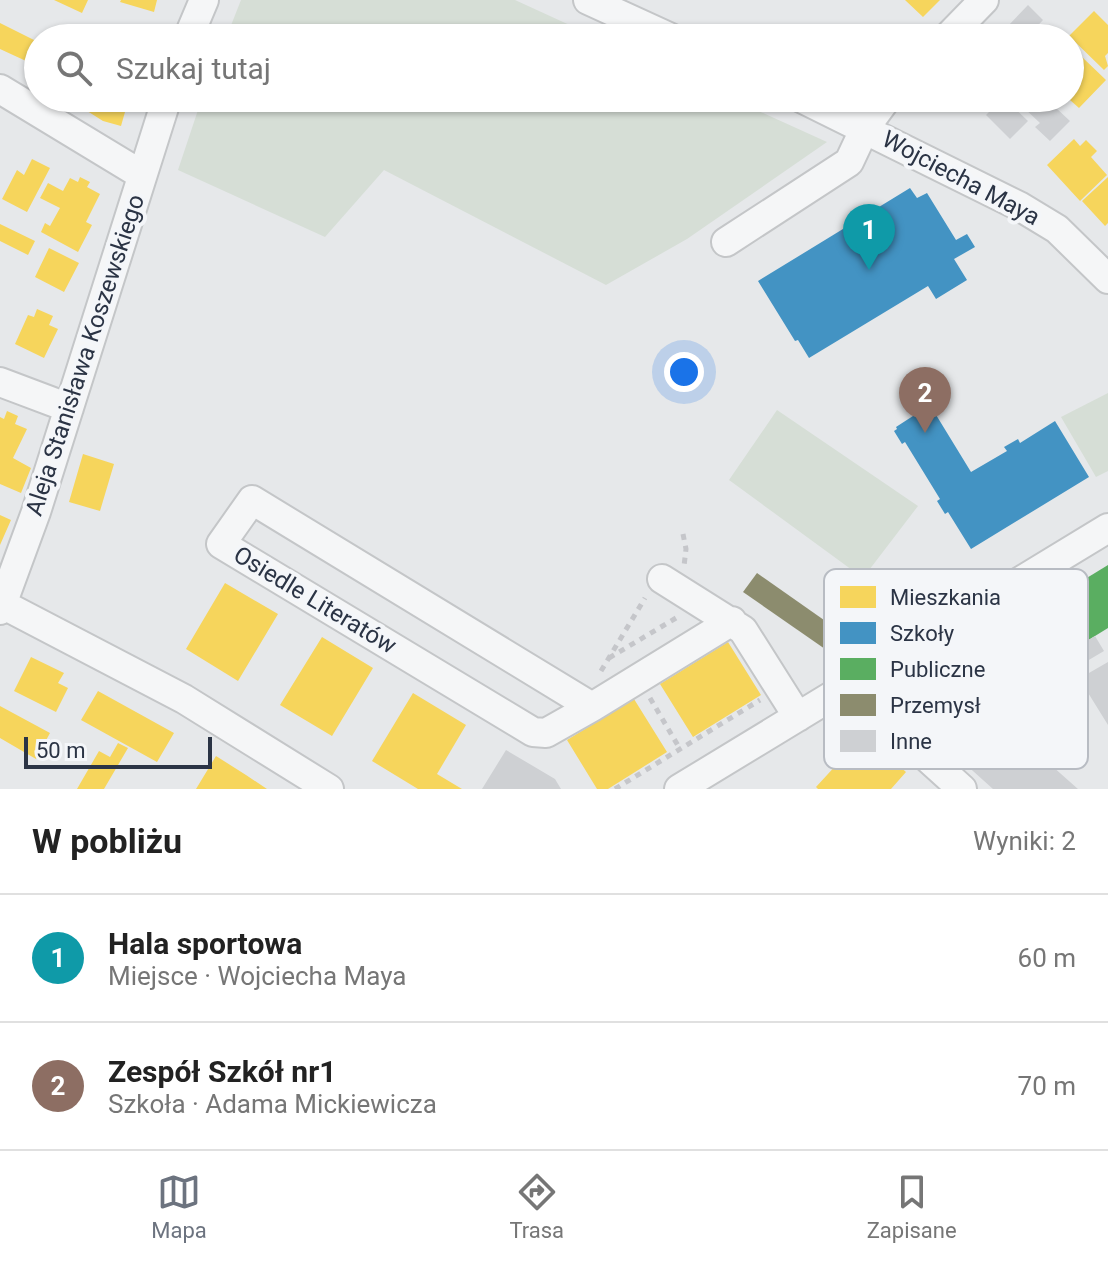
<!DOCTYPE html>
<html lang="pl">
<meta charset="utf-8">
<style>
:root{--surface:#fff;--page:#f6f6f6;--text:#222;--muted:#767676;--line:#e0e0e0;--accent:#6c737f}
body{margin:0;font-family:Roboto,sans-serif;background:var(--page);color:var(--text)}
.scale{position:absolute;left:24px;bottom:20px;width:188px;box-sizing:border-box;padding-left:8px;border:4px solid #2b3445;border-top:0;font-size:22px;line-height:28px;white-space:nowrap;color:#2b3445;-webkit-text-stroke:6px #f4f6f9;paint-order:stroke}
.you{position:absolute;left:684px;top:372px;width:28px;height:28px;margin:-20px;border:6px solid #fff;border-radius:50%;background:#1a73e8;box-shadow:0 0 0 12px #1a73e833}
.badge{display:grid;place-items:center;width:52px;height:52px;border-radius:50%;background:var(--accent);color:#fff;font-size:26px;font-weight:700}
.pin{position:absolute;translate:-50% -66px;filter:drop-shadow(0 2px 4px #0008)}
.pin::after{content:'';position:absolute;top:42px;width:28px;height:24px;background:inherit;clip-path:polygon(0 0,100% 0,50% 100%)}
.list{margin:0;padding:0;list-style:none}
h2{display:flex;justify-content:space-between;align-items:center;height:104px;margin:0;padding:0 32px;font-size:34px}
h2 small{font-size:26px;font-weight:400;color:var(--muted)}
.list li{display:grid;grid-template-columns:52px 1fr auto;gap:24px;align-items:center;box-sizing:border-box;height:128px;padding:0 32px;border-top:2px solid var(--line)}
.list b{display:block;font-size:30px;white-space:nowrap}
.list p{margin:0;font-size:26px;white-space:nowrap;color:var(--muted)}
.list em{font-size:26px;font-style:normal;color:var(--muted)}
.icon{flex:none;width:44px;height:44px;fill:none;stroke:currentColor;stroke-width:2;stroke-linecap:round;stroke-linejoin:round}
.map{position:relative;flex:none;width:1108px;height:789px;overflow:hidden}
.search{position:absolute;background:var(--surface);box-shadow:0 2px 6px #0004;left:24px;right:24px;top:24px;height:88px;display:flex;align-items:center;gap:20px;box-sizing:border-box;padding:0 28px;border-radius:44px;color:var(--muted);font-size:30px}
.sheet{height:360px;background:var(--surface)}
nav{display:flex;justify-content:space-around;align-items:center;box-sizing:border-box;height:112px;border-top:2px solid var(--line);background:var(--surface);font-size:22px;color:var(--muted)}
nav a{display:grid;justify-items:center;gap:4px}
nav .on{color:var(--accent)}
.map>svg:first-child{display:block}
</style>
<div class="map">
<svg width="1108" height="789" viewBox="0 0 1108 789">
<rect width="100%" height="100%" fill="#e6e8ea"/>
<!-- green -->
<path fill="#d6ded6" d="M241,0H515L598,38H226Z
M202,98H730L827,142L687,239L606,285L384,170L325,237L178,170Z
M1108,393V471L1096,477L1061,417Z
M777,410L918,506L863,578L729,480Z"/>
<!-- homes -->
<path fill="#f6d55c" d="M54,0H88L82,13Z
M121,0H157L154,12L120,2Z
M905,0H940L923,17Z
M1094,11L1108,25V53L1105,56L1108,66L1104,70L1069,36Z
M0,23L36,41L26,61L0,49Z
M109,26L148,37V38H105Z
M38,38V78L32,75L34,71L25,67Z
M1082,57L1106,80L1079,108L1070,100V83L1078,75L1071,68Z
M87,98H129L121,126L103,121L84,109Z
M1074,139L1080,146L1086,140L1097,151L1091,157L1107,175L1080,201L1047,165Z
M32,159L50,168L27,212L2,199L17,170L24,175Z
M80,177L90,182L87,187L100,194L86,222L92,225L78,252L41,232L45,223L50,226L60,208L40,198L48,183L63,191L70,178L78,182Z
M1108,177V223L1105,226L1082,201Z
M0,224L35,241L28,255L0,241Z
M49,248L79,263L64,292L35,277Z
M37,309L53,316L49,325L58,329L44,358L15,344L28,315L34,317Z
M7,411L18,416L15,424L27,429L13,458L31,468L21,493L0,484V417L4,419Z
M83,454L114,464L100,511L69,502Z
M0,515L11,520L0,545Z
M225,583L278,614L238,681L186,649Z
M322,637L373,668L332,736L280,705Z
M728,642L761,695L693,737L660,684Z
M31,657L64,673L58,683L68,688L56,712L14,691Z
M98,691L174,733L157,762L81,720Z
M413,693L466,725L437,774L462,789H418L372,761Z
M634,699L667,752L608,789H597L567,740Z
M0,706L50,733L36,759L0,738Z
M861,738L885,759L888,756L906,772L891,789H818L816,787Z
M118,743L128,748L104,789H77L99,751L110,757Z
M216,756L246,775L267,789H196Z"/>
<!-- schools -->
<path fill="#4393c3" d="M910,188L917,198L927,193L956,240L967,234L975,247L954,259L967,280L936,299L928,286L809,358L798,340L795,341L758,281Z
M930,405L971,472L1007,451L1004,447L1018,439L1020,443L1055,421L1089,477L971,549L948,512L945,514L937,501L940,499L905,442L902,444L894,431L897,429L896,427Z"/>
<!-- public -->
<path fill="#5aae61" d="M1108,565V628L1051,663L1023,617Z"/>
<!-- industry -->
<path fill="#8c8c6e" d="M757,573L851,639L838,658L743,592Z"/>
<!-- building -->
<path fill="#ced0d3" d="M1028,5L1043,20L1026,38H1018L1007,27Z
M985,98H1004L1028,121L1010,139L986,115L994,107Z
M1034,98H1058L1061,101L1055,107L1070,121L1050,141L1035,127L1040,123L1024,108Z
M1095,636L1104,651L1060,677L1051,663Z
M1108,662V725L1077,675L1082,677Z
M983,699L1001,714L998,717L1020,732L1017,735L1078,789H993L943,744Z
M506,750L555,779L561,789H482Z"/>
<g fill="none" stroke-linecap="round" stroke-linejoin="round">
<!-- minor casing -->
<g stroke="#c4c6c8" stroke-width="32">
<path id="minor" d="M588,0L671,38
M188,38L204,0
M947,38L984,0
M0,89L142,175
M801,98L1019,206L1057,229L1108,279
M726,242L849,162L865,128L887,98
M0,382L69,408
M662,579L743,630L798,717
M0,603L184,699L329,789
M0,610L36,512L167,98
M848,686L962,789
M592,707L546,733L533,732L221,544L252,500L592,707L732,621
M679,789L1108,528"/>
</g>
<!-- path -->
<path stroke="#c5c6ca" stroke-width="5" stroke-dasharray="6 6" stroke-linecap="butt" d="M683,534L686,549L684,566
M609,658L676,618
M601,671L645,598
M650,698L680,749
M615,789L760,700"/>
<!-- minor -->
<use href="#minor" stroke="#f5f6f7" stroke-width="28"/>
</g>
<g text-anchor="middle" stroke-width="8" stroke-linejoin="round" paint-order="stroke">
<!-- street labels -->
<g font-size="24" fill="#2b3445" stroke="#f4f6f9">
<text transform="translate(961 178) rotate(28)" y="8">Wojciecha Maya</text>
<text transform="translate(85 355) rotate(-72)" y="8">Aleja Stanisława Koszewskiego</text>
<text transform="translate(315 600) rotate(31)" y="8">Osiedle Literatów</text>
</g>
</g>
<!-- legend -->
<rect x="824" y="569" width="264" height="200" rx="12" fill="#f4f6f9" stroke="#b8bcc3" stroke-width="2"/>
<rect x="840" y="586" width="36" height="22" fill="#f6d55c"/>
<rect x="840" y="622" width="36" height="22" fill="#4393c3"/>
<rect x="840" y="658" width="36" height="22" fill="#5aae61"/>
<rect x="840" y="694" width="36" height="22" fill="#8c8c6e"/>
<rect x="840" y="730" width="36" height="22" fill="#ced0d3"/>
<g font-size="22" fill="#2b3445">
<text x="890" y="605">Mieszkania</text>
<text x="890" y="641">Szkoły</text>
<text x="890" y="677">Publiczne</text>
<text x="890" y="713">Przemysł</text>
<text x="890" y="749">Inne</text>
</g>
</svg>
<div class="scale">50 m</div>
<div class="you"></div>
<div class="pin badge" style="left:869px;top:270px;background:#0f9aa8">1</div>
<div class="pin badge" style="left:925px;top:433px;background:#8d6e63">2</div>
<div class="search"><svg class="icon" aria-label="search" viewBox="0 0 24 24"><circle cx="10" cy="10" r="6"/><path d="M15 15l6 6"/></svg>Szukaj tutaj</div>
</div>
<section class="sheet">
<h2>W pobliżu<small>Wyniki: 2</small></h2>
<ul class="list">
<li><span class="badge" style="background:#0f9aa8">1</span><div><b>Hala sportowa</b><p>Miejsce · Wojciecha Maya</p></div><em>60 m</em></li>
<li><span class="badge" style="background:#8d6e63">2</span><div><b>Zespół Szkół nr1</b><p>Szkoła · Adama Mickiewicza</p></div><em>70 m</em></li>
</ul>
</section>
<nav>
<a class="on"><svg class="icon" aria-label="map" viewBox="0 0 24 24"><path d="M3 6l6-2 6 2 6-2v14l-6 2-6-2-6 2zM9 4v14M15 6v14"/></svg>Mapa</a>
<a><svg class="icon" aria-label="directions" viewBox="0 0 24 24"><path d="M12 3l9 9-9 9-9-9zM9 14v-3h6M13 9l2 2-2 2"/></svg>Trasa</a>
<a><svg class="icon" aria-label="saved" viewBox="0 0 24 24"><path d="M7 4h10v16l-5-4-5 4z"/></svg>Zapisane</a>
</nav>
